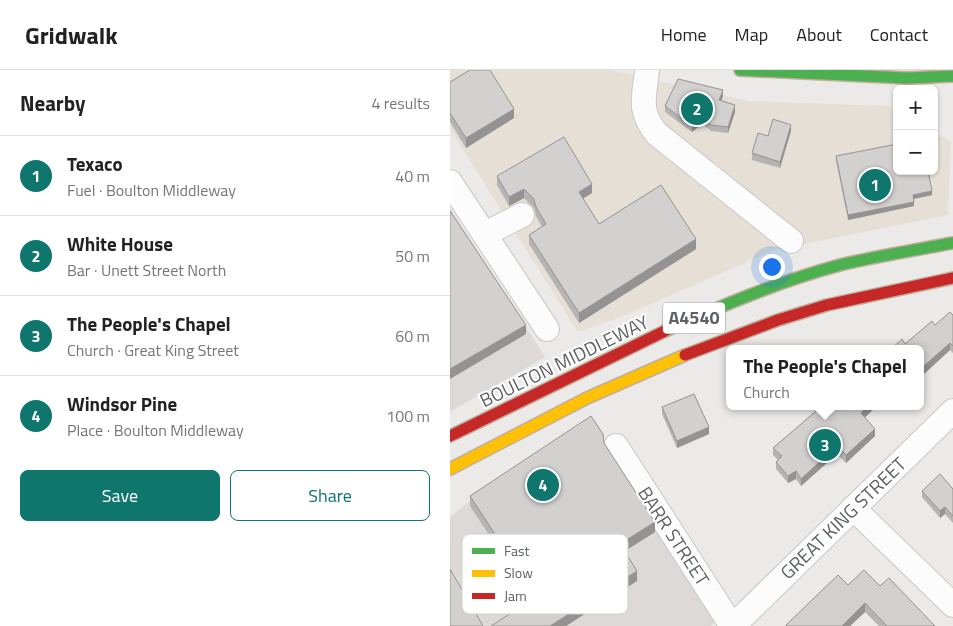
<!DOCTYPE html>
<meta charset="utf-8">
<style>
:root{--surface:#fff;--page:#f6f6f6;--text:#222;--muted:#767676;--line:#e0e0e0;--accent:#0f766e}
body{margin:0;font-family:"Titillium Web",sans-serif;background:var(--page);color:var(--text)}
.controls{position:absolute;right:15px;top:15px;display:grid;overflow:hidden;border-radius:8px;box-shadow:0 1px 4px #0004}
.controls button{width:45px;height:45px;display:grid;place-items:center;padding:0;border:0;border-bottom:1px solid var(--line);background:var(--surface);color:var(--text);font:25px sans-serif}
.you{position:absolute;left:321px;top:196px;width:18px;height:18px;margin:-12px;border:4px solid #fff;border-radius:50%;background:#1a73e8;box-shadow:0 0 0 8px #1a73e833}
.badge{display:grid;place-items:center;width:32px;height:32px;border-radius:50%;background:var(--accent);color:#fff;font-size:16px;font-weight:700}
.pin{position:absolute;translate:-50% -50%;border:2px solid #fff;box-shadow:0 1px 5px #0006}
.popup{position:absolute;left:276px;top:275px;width:198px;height:65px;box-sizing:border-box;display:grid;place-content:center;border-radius:8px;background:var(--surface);filter:drop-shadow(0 1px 4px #0005);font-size:16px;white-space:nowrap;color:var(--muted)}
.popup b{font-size:19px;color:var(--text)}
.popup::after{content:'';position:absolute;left:50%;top:100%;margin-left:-10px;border:10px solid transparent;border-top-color:var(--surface)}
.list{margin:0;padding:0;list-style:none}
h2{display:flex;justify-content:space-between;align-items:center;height:65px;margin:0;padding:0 20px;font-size:21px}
h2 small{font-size:16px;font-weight:400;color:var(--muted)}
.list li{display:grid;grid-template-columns:32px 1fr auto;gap:15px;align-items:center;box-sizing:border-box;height:80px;padding:0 20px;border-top:1px solid var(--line)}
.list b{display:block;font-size:19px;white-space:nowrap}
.list p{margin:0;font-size:16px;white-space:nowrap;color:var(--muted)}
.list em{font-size:16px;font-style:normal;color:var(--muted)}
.actions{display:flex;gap:10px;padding:15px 20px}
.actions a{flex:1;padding:11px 0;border:1px solid var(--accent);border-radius:8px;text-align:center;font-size:18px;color:var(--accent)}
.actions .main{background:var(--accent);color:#fff}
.map{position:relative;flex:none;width:503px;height:556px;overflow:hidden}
header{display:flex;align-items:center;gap:30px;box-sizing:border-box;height:70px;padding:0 25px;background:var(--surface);border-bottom:1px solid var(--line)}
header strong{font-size:24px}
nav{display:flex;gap:28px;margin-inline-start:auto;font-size:18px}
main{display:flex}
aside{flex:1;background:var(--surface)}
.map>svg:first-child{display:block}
</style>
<header>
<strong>Gridwalk</strong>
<nav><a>Home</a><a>Map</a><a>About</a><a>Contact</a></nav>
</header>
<main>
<aside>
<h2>Nearby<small>4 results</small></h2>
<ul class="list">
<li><span class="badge">1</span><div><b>Texaco</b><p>Fuel · Boulton Middleway</p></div><em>40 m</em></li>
<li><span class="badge">2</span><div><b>White House</b><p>Bar · Unett Street North</p></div><em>50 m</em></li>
<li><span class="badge">3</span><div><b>The People's Chapel</b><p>Church · Great King Street</p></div><em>60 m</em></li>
<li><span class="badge">4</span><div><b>Windsor Pine</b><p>Place · Boulton Middleway</p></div><em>100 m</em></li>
</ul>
<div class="actions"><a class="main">Save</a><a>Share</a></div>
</aside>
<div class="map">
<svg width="503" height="556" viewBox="0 0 503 556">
<rect width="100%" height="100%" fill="#eceae8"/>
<!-- commercial -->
<path fill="#e5dfd6" d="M0,0H161L298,31L438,36L447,41V101H484V62L501,72L498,145L324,180L176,245L128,262L0,59Z"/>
<!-- industrial -->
<path fill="#dcd9d8" d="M0,138L95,287L0,342Z
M142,354L269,550L261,556H0V447L16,434Z"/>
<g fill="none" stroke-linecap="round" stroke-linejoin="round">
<!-- street casing -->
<g stroke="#c9c8c7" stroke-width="26">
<path id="street" d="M197,0C194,28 188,41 207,64L341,171
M0,112L97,259
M35,164L72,145
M166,376L282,556
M403,438L503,535
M283,556L503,341"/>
</g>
<!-- fast casing -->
<g stroke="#bfae99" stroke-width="14">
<path id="fast" d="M290,0L457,8L503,6
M215,261C271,236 330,211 390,195C427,186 466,180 503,173"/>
</g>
<!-- slow casing -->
<g stroke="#bfae99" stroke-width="14">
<path id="slow" d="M0,399L137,328L235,285"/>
</g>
<!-- jam casing -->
<g stroke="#bfae99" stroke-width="14">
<path id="jam" d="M235,285L328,250L377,235L503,208
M0,366L215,261"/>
</g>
<!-- street -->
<use href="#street" stroke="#fcfcfc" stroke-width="24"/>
<!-- fast -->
<use href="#fast" stroke="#4caf50" stroke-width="11"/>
<!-- slow -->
<use href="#slow" stroke="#ffc107" stroke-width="11"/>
<!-- jam -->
<use href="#jam" stroke="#c62828" stroke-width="11"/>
</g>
<!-- wall -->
<path fill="#b5b4b3" d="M0,12L64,48L16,78L0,52Z
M273,26L271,31L285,42L278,63L261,61L252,54L242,62L215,42V36Z
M341,61L330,98L302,90V83Z
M386,86L482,125L463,129L464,136L398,150L386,91Z
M47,106L142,123L133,128L149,154L246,179L129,253L79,174V165L92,157L86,146L84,138L74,128L59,136L47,115Z
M503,245V283L500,280L474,304L470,299L455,274L485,255Z
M372,336H427L415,347L425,366L396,393L387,384L351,416L346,409L338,413L326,399V392L328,390L323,385V378Z
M212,337L259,364L227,378L212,344Z
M154,373L205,462L175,481L187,511L83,528L66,506L20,436V426Z
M503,419V453L495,444L490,448L472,427V421Z
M398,515L430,516L485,556H429L415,542L400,556H336V555Z"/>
<!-- shaded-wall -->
<path fill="#949292" d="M273,20V26L269,37V30Z
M285,35V42L278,63V57Z
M64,39V48L16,78V68Z
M252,47V54L242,62V56Z
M341,55V61L330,98V92Z
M142,114V123L129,131V122Z
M74,119V128L59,136V127Z
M482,121V125L463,129V125Z
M464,132V136L398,150V145Z
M246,169V179L129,253V243Z
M76,255V264L0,309V299Z
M500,273V280L474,304V296Z
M418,336H427L411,351V343Z
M259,357V364L227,378V371Z
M425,359V366L396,393V385Z
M387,376V384L351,416V409Z
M346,401V409L338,413V406Z
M495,437V444L490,448V441Z
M205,452V462L170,484V474Z
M187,501V511L116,556H100Z
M415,533V542L400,556H392Z"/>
<!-- building -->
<path fill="#d3d1d0" stroke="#949292" d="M20,0H40L64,39L16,68L0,43V12Z
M228,9L273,20L269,30L285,35L278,57L261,55L252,47L242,56L215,36Z
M323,49L341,55L330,92L302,83L308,63L318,66Z
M114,67L142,114L129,122L149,154L211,115L246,169L129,243L79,165L96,154L86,137L84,129L74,119L59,127L47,106Z
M447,74V101H478L482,121L463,125L464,132L398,145L386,86Z
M0,141L76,255L0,299Z
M500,242L503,245V276L500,273L474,296L470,292V279H441L452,269L455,274L482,251L485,255Z
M244,324L259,357L227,371L212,337Z
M372,336H418L411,343L425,359L396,385L387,376L351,409L346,401L338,406L326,392L332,386L323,378Z
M141,346L153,364L154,373L205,452L170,474L187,501L100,556H41L89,525L66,496L20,426Z
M490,404L503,419V446L495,437L490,441L472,421Z
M0,499L33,556H0Z
M414,500L430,516L439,508L485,556H437L415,533L392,556H337L336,555L388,505L398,515Z"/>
<g text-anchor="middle" stroke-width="4" stroke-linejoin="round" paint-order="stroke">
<!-- shield labels -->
<rect fill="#fff" stroke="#8e9092" stroke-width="1" x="213" y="232.5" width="62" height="31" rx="4"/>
<g font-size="18" font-weight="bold" fill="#5d6164">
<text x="244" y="254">A4540</text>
</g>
<!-- street labels -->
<g font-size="19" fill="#5d6164" stroke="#fff">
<text transform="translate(114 291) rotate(-26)" y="7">BOULTON MIDDLEWAY</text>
<text transform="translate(393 448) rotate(-44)" y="7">GREAT KING STREET</text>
<text transform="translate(224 466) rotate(57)" y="7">BARR STREET</text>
</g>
</g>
<!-- legend -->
<rect x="12" y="464" width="166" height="80" rx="8" fill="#fff" stroke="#ced0d0" stroke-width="1"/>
<rect x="22" y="478" width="23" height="6" fill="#4caf50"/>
<rect x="22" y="500" width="23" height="7" fill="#ffc107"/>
<rect x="22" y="523" width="23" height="6" fill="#c62828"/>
<g font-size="14" fill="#5d6164">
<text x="54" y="486">Fast</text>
<text x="54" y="508">Slow</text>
<text x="54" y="531">Jam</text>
</g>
</svg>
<div class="controls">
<button>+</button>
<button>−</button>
</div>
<div class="you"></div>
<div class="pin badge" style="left:425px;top:115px">1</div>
<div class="pin badge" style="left:247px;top:39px">2</div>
<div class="pin badge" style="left:375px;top:375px">3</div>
<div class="popup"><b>The People's Chapel</b>Church</div>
<div class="pin badge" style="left:93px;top:415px">4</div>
</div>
</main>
